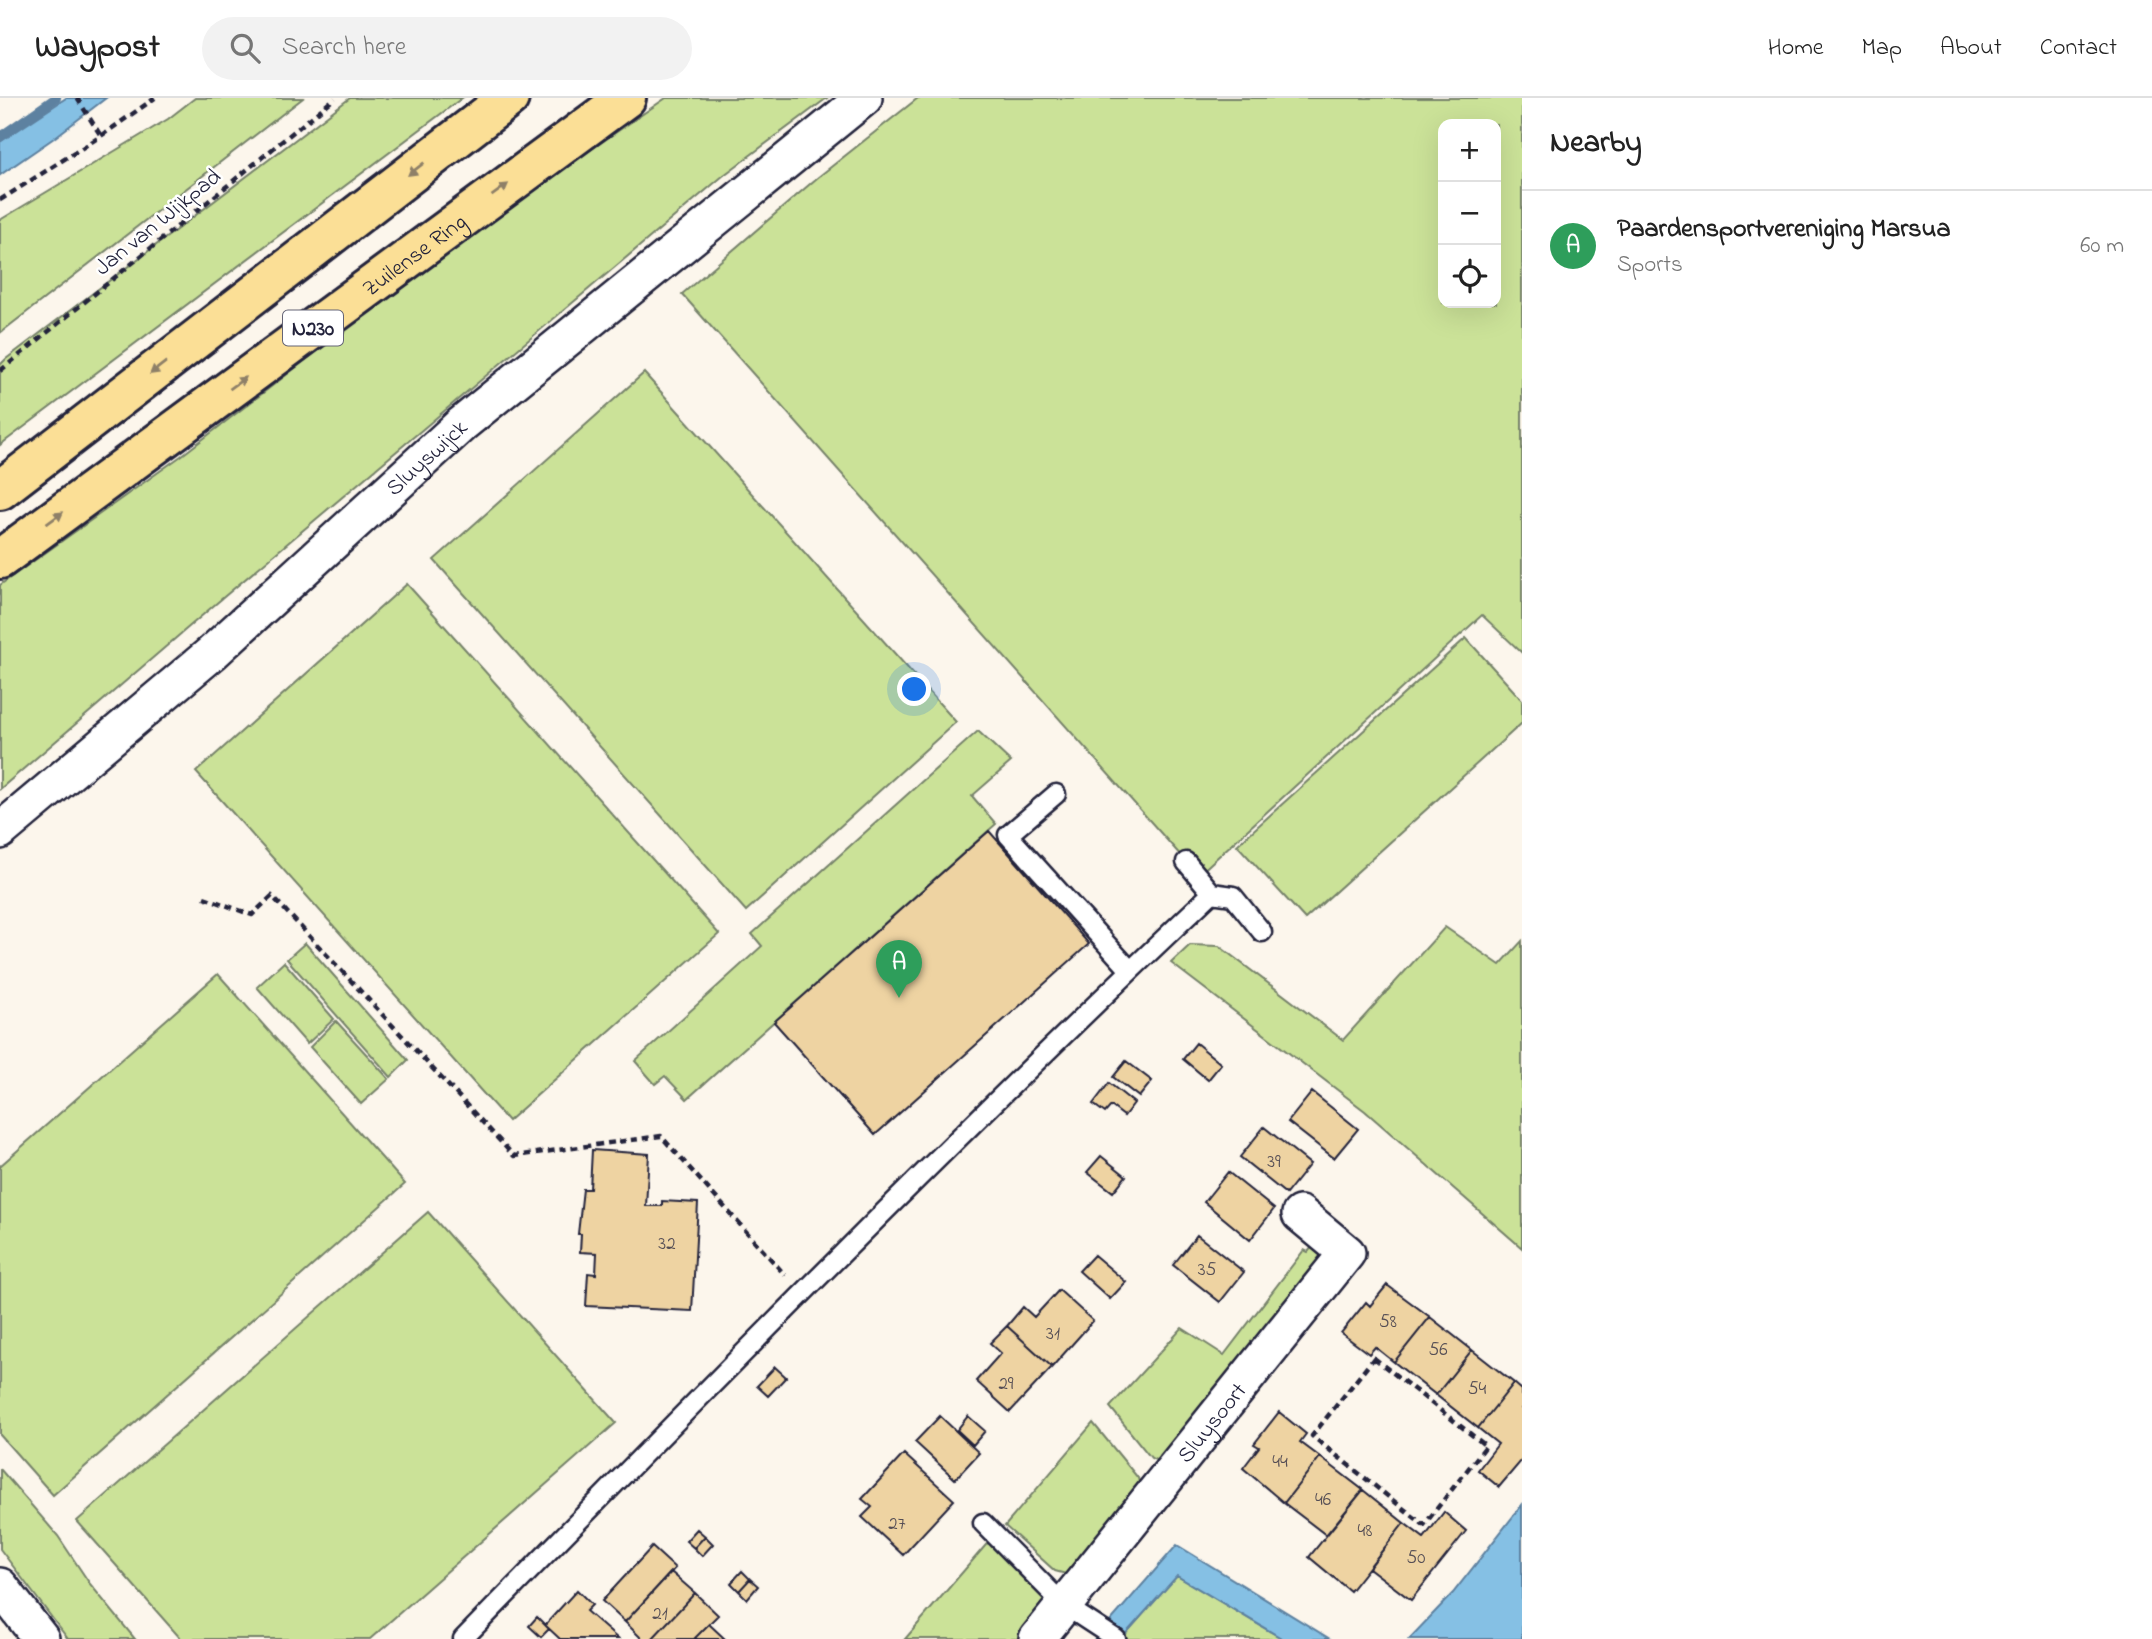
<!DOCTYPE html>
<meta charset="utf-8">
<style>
:root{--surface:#fff;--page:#f2f2f2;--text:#222;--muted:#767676;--line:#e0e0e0;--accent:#2563eb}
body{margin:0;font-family:"Indie Flower",sans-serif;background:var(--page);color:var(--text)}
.controls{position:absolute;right:21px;top:21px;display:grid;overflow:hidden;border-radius:14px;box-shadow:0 7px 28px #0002}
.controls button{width:63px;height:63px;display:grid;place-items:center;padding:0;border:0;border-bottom:2px solid var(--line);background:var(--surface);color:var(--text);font:35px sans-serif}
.you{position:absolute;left:915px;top:592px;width:24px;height:24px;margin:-18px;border:5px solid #fff;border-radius:50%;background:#1a73e8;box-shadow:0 0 0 10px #1a73e833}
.badge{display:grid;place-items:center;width:46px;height:46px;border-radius:50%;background:var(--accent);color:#fff;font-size:23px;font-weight:700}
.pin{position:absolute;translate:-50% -58px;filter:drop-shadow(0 2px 4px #0008)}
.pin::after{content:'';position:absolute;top:37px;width:24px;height:21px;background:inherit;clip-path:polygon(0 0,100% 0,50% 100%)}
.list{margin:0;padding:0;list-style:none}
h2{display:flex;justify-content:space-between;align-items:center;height:91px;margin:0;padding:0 28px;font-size:30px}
h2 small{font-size:23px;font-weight:400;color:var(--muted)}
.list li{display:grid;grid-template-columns:46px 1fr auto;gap:21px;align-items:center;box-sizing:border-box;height:112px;padding:0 28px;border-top:2px solid var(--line)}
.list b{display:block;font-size:26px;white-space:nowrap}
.list p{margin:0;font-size:23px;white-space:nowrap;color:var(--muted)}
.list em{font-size:23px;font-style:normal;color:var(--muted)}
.icon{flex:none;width:38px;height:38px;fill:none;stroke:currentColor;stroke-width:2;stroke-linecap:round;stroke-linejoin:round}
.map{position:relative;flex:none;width:1522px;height:1541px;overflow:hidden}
header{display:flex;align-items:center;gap:42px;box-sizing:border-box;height:98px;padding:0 35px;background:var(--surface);border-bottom:2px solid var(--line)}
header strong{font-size:33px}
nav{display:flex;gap:38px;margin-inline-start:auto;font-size:24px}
.search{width:490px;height:63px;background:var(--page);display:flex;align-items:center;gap:18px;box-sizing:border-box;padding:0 24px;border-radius:38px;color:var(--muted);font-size:26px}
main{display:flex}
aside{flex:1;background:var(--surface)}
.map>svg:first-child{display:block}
</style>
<header>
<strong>Waypost</strong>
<div class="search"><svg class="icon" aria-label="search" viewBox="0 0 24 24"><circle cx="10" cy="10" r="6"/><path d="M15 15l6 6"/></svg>Search here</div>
<nav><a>Home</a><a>Map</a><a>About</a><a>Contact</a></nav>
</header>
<main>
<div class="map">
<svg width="1522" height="1541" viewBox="0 0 1522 1541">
<rect width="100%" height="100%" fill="#fcf6ec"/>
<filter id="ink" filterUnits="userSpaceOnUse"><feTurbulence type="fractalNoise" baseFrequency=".0143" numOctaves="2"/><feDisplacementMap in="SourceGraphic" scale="14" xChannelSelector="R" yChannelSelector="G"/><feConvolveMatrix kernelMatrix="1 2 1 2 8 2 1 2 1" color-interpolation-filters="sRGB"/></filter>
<g filter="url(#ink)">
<!-- green -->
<path fill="#cbe298" stroke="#76826a" stroke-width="2" fill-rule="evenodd" d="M195,0H303L0,235V122L168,21Z
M350,0H462L0,347V267L6,261Z
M666,0H827L724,77L212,509L0,691V487L181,358L481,127Z
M918,0H1522V555L1482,517L1198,777L682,196L817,80ZM1443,26H1496V205H1443Z
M644,275L956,624L746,813L434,462Z
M407,486L719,836L508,1023L196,674Z
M1466,540L1522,602V625L1305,821L1237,747Z
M978,633L1011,664L972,698L996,726L687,1001L665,978L655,986L635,963L762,848L752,836Z
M1445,829L1500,867L1522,843V1150L1365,1013L1171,865L1190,847L1219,848L1343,942Z
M305,845L408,962L391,979L287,861Z
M284,864L334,921L307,946L257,889Z
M218,876L405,1086L53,1397L0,1337V1068Z
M336,923L389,981L361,1006L310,949Z
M428,1114L616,1325L370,1541H181L77,1423Z
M1313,1148L1324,1156L1158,1363L1151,1360L1110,1309L1182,1230L1224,1257L1304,1152L1308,1154Z
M1093,1325L1138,1380L1140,1389L1077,1471L1066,1476L1055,1473L1005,1428Z
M0,1371L58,1438L90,1486L135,1541H68L0,1451Z
M991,1441L1048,1502L1022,1541H905Z
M1177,1478L1283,1541H1121Z"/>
<!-- water -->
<path fill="#85c0e4" stroke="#5d81a0" stroke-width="2" d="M66,0H106L54,40L0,77V44Z
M1522,1407V1541H1409L1453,1495Z
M1177,1447L1330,1541H1283L1177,1478L1121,1541H1095Z"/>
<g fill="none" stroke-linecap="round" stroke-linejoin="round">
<!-- stream -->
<path stroke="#5d81a0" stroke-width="10" d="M0,39L56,0"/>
</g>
<!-- building -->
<path fill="#eed3a2" stroke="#22223b" stroke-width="2" d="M989,733L1089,846L875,1037L774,924Z
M1196,945L1221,966L1208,982L1183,961Z
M1126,963L1152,983L1139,999L1113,979Z
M1109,985L1134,1005L1124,1018L1111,1008L1105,1015L1093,1006Z
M1312,994L1358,1031L1334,1060L1288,1024Z
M1264,1029L1310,1066L1286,1096L1240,1059Z
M592,1052L649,1056L646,1108H662V1103L698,1105L692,1213L586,1208L588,1175L596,1176L597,1155L580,1154L581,1136H578L583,1091H590Z
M1101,1058L1126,1078L1113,1094L1087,1074Z
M1228,1074L1274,1111L1250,1142L1204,1104Z
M1197,1137L1244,1174L1220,1204L1173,1167Z
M1094,1157L1126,1184L1110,1201L1079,1173Z
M1387,1187L1430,1219L1394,1264L1375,1249L1369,1256L1341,1235L1366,1204L1370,1208Z
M1059,1192L1093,1223L1052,1269L1007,1228L1023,1209L1034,1219Z
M1430,1219L1472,1252L1436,1297L1394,1264Z
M1007,1228L1052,1269L1010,1314L976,1283L1001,1255L990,1245Z
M1472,1252L1514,1285L1478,1330L1436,1297Z
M775,1269L786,1279L768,1298L757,1288Z
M1514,1285L1522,1292V1362L1499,1389L1478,1372L1498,1346L1478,1330Z
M1279,1314L1306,1336L1300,1344L1320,1359L1284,1405L1243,1370L1259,1349L1254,1346Z
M940,1318L979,1355L955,1381L915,1344Z
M968,1318L985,1333L973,1347L957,1332Z
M904,1356L954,1402L903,1457L862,1419L872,1409L862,1401Z
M1320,1359L1363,1392L1326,1437L1284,1405Z
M1363,1392L1404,1425L1350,1493L1309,1459Z
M1444,1414L1466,1433L1411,1502L1369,1470L1404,1425L1424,1440Z
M697,1431L705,1438L694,1450L686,1443Z
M705,1438L713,1446L702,1458L694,1450Z
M652,1449L675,1470L625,1524L602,1503Z
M742,1473L750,1481L739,1493L731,1485Z
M671,1474L695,1495L652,1541H642L625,1524Z
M750,1481L758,1488L747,1501L739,1493Z
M577,1492L592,1507L586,1513L618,1541H560L545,1527Z
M695,1495L718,1517L694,1541H652Z
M537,1519L549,1531L541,1539L529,1528Z
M709,1526L725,1541H694Z"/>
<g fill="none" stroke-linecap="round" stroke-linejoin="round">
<!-- lane casing -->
<g stroke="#22223b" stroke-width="23">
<path id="lane" d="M1056,696L1008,737L1130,872
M1186,764L1212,795
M983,1425L1064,1507L1116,1541
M463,1541C709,1289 956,1037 1212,795L1233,798L1262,834"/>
</g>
<!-- street casing -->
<g stroke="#22223b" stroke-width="40">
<g id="street">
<path id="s1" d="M0,733L212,555L462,326L864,0"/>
<path d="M0,1488L41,1541"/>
<path id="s2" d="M1037,1541L1347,1155L1300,1116"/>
</g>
</g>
<!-- primary casing -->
<g stroke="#22223b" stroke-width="44">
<g id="primary">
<path d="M0,392L509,0"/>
<path id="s3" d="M0,461L626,0"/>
</g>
</g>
<!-- path -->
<path stroke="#22223b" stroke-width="4.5" stroke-dasharray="7 5" stroke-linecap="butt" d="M77,0L101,38
M0,102L101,38L155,0
M0,273L335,0
M204,799L252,817L272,798L514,1058L661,1038L785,1177
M1374,1260L1486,1348L1424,1427L1312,1338Z"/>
<!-- lane -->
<use href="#lane" stroke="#fff" stroke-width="18"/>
<!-- street -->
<use href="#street" stroke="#fff" stroke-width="35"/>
<!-- primary -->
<use href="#primary" stroke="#fbdf96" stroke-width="38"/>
</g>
<!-- one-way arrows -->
<defs><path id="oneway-solid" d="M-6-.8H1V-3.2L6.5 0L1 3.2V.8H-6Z" transform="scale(1.75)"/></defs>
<g fill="#8e8068">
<use href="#oneway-solid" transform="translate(416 71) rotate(142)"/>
<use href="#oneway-solid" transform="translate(500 92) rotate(-36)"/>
<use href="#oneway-solid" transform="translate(158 270) rotate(142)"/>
<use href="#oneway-solid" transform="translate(238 285) rotate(-36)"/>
<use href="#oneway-solid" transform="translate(55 420) rotate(-36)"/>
</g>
</g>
<g text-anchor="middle" stroke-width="5" stroke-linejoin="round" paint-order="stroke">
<!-- number labels -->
<g font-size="19" fill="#554e55">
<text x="1274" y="1069">39</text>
<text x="667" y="1151">32</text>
<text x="1207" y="1177">35</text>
<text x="1388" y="1229">58</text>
<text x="1053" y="1241">31</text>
<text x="1438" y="1257">56</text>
<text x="1006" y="1291">29</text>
<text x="1477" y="1296">54</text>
<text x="1280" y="1369">44</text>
<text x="1323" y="1407">46</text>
<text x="897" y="1431">27</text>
<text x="1365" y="1438">48</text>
<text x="1416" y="1465">50</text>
<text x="660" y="1521">21</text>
</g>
<!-- shield labels -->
<rect fill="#fff" stroke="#646476" stroke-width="2" x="283" y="212.5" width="60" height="35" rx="5"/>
<g font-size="21" font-weight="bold" fill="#22223b">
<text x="313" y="237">N230</text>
</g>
<!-- street labels -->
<g font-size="23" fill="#22223b" stroke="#fff">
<text transform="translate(157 123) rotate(-39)" y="8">Jan van Wijkpad</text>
<text dy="8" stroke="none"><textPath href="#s3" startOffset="514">Zuilense Ring</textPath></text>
<text dy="8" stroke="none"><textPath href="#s1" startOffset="567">Sluyswijck</textPath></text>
<text dy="8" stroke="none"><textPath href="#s2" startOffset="278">Sluysoort</textPath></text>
</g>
</g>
</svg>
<div class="controls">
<button>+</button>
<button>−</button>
<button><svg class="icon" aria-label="locate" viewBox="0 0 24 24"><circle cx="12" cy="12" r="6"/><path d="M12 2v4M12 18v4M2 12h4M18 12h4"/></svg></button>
</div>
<div class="you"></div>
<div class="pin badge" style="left:899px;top:900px;background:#2e9e5b">A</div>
</div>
<aside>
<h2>Nearby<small></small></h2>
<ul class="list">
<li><span class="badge" style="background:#2e9e5b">A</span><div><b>Paardensportvereniging Marsua</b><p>Sports</p></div><em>60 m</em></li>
</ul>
</aside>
</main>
